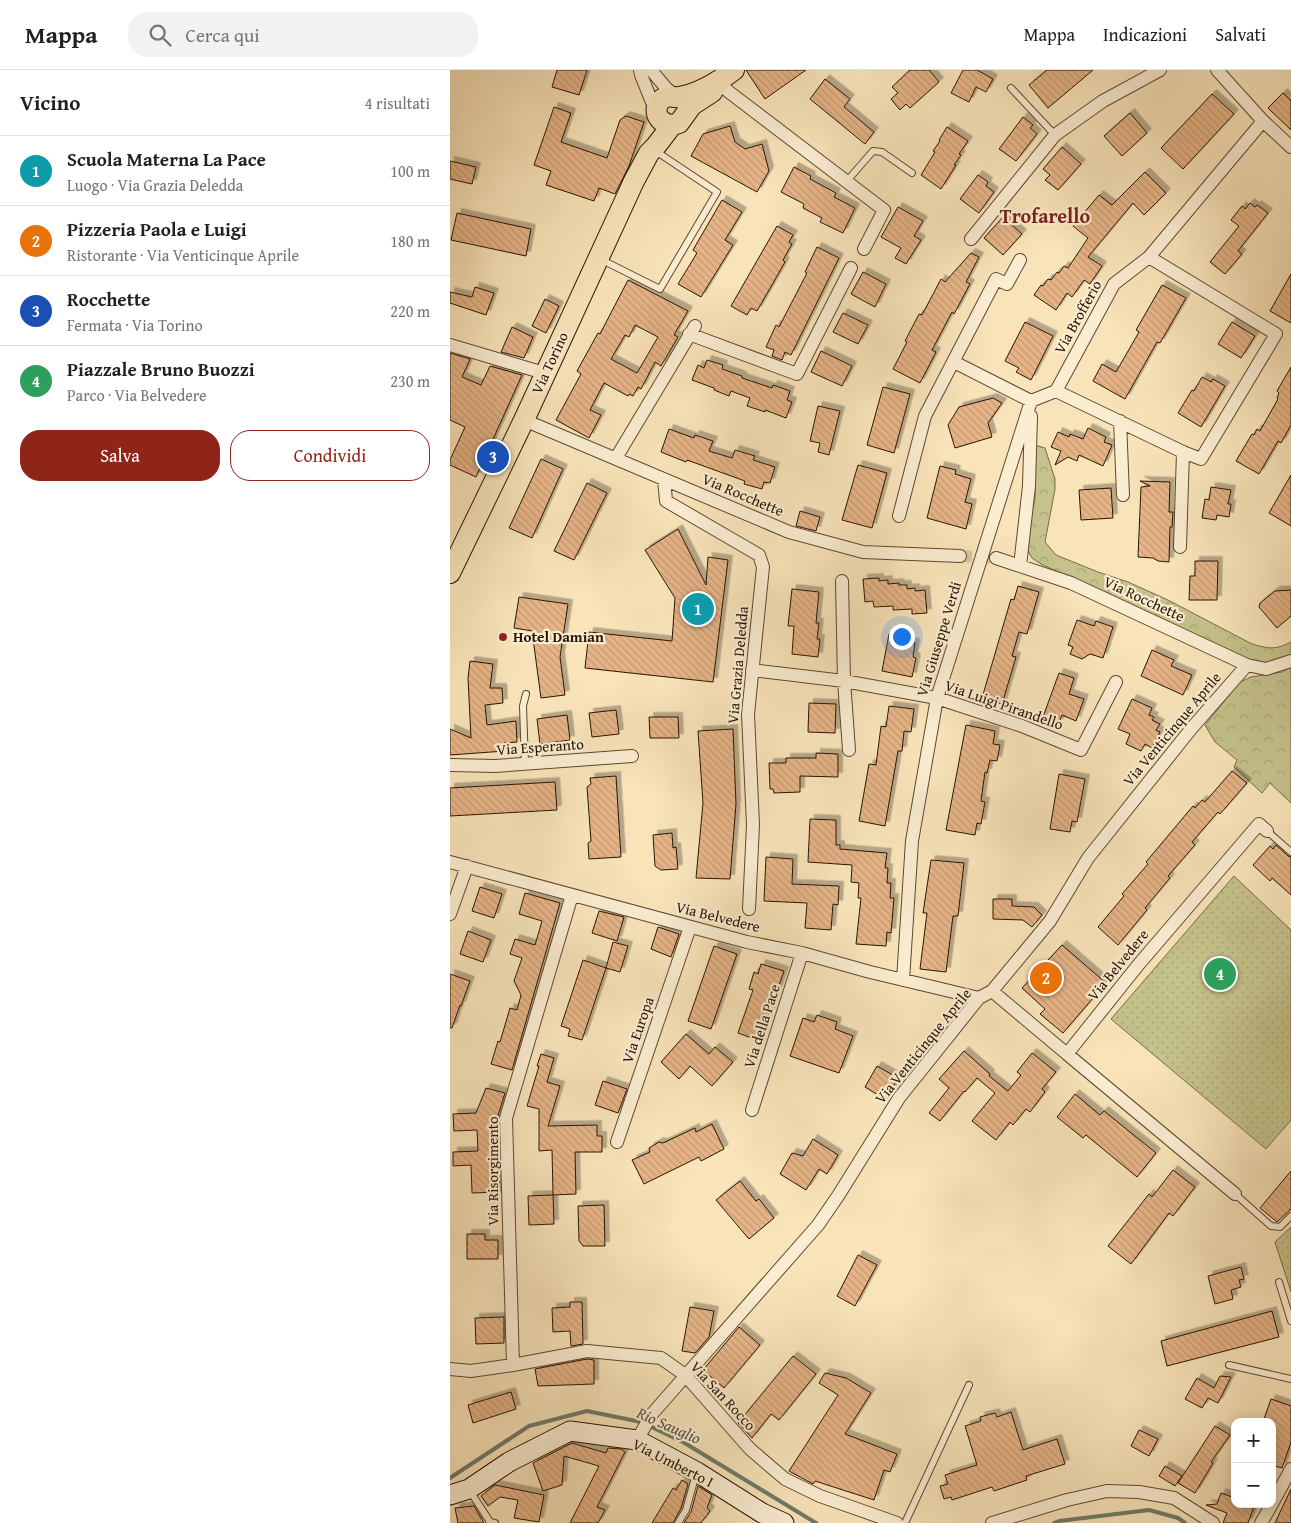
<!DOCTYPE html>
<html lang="it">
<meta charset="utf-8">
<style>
:root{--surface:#fff;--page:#f2f2f2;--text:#202124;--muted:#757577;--line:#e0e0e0;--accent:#8f2418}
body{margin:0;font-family:"Gentium Book Plus",serif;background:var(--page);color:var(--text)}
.controls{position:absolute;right:15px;bottom:15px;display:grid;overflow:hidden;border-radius:10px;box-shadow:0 2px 12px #0003}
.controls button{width:45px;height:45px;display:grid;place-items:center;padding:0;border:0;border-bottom:1px solid var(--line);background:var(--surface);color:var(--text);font:25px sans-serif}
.you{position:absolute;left:451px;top:566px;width:18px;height:18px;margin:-12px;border:4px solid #fff;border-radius:50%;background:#1a73e8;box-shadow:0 0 0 8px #1a73e833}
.badge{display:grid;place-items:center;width:32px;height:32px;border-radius:50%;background:var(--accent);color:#fff;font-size:16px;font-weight:700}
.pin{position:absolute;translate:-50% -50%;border:2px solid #fff;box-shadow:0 1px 5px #0006}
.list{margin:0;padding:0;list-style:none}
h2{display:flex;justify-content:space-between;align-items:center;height:65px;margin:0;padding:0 20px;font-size:21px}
h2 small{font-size:16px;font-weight:400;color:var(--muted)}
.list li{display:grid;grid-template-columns:32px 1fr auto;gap:15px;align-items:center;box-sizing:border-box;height:70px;padding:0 20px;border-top:1px solid var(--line)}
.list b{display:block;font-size:19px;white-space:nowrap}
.list p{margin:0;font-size:16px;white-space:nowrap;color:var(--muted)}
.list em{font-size:16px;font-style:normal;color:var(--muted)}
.actions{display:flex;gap:10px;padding:15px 20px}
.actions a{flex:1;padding:11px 0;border:1px solid var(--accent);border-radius:20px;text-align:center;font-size:18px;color:var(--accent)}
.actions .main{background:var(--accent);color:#fff}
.icon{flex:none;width:28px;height:28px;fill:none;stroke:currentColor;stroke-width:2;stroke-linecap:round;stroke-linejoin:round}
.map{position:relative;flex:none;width:841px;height:1453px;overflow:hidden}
header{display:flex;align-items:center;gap:30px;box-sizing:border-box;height:70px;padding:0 25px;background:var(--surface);border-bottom:1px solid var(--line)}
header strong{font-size:24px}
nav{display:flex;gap:28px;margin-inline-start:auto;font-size:18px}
.search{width:350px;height:45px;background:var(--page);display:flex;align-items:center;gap:12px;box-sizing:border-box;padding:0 18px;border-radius:20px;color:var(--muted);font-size:19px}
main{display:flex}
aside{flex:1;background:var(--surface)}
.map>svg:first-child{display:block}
</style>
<header>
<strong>Mappa</strong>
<div class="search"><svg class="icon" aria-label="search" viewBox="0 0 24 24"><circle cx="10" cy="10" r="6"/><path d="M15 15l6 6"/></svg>Cerca qui</div>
<nav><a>Mappa</a><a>Indicazioni</a><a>Salvati</a></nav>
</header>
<main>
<aside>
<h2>Vicino<small>4 risultati</small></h2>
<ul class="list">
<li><span class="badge" style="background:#0f9aa8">1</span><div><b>Scuola Materna La Pace</b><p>Luogo · Via Grazia Deledda</p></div><em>100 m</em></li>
<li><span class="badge" style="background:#e8710a">2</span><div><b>Pizzeria Paola e Luigi</b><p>Ristorante · Via Venticinque Aprile</p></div><em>180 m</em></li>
<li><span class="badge" style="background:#1a4fb4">3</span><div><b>Rocchette</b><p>Fermata · Via Torino</p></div><em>220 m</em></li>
<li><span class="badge" style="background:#2e9e5b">4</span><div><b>Piazzale Bruno Buozzi</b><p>Parco · Via Belvedere</p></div><em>230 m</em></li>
</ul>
<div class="actions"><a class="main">Salva</a><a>Condividi</a></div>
</aside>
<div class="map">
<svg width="841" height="1453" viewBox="0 0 841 1453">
<defs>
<pattern id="green-dots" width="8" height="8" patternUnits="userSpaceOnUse" patternTransform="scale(1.25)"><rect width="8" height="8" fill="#c5c28b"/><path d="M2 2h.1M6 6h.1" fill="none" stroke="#a9a676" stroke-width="1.8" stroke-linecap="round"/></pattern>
<pattern id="forest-crowns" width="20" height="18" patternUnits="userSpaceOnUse" patternTransform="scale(1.25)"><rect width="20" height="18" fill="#c5c28b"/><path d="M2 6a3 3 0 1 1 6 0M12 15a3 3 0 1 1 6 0" fill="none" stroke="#a9a676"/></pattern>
<pattern id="building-back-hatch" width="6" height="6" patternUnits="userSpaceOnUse" patternTransform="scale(1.25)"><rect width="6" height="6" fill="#e6b487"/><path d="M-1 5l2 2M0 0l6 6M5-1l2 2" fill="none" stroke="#c59a73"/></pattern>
<filter id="shadow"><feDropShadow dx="4.5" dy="-4.5" stdDeviation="0" flood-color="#0004"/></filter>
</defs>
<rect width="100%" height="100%" fill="#f9e4ba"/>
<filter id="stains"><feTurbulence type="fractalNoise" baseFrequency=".004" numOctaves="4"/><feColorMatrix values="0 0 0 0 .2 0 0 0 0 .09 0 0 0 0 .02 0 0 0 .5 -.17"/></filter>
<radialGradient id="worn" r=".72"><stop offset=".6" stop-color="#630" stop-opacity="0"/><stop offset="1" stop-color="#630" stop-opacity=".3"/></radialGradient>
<!-- green -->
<path fill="url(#green-dots)" stroke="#776b46" d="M784,806L841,860V1050L816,1079L661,949Z
M841,1157V1222L825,1172Z"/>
<!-- forest -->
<path fill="url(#forest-crowns)" stroke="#776b46" d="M585,375L595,378L605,409V419L595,472L606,485L648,502L678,512L718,530L802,574C819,579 826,580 841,572V587L815,594L791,589L591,494L582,488L577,479V469L585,427Z
M841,597V733L820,713L812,723L784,697L787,690L765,672L755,655L790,612L801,607L832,602Z"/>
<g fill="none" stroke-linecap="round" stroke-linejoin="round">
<!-- stream -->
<path stroke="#6f7b68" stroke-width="4" d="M0,1408L79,1356L137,1341L191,1352L233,1372L366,1453
M604,1453L609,1451L699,1440L728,1448L735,1453"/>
</g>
<!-- building -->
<path fill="url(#building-back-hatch)" stroke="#291400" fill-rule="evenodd" filter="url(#shadow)" d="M107,0H137L129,25L102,17Z
M296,0H356L315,29Z
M460,0H479L489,12L460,38L456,34L450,40L441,29L448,23L442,17Z
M513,0H527L543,9L536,22L526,17L519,32L501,23Z
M597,0H643L598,38L579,15Z
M375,9L400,29L394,37L424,62L415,74L360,29Z
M833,23L841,31V60L818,38Z
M762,24L784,44L733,99L711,78Z
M104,37L121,43L111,72L157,88L170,50L176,46L194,52L179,96L165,124L149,118L144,131L96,115L101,101L84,95Z
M680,43L697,63L672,86L654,66Z
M573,47L583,55L580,58L587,64L566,91L549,79Z
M280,56L285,72L295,79L312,74L319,101L307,122L241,86L253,64Z
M497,57L518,71L509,84L511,85L504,95H506L491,119L471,105L485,82L483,81L490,71L489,70Z
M612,77L631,94L608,120L595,110L600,105L593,99Z
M0,91L26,97L22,114L0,109Z
M344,97L361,106L360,109L386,123L384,127L405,138L393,163L370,152L372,148L353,138L354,134L331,122Z
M695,102L716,123L694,145L683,133L638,187L652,196L640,214L634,210L622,227L617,223L606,240L584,225L591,215L593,216L598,209L601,210L607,202L609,203L614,196L618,198L638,168L623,156L649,125L662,135Z
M528,105L538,112L536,116L544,122L529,143L510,129Z
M272,130L292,142L275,170L283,175L251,227L228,214L247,183L243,180Z
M800,133L805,137L807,135L818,143L788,181L792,184L775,204L760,192L789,156L781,150L792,136L795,139Z
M448,137L473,151L464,166L471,170L456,194L445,188L451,178L431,167Z
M7,143L81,159L76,186L1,170Z
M553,147L572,164L553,185L534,168Z
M327,156L343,165L339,172L342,174L333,190L335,192L307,241L301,238L297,245L281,236Z
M367,177L389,188L341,285L335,282L332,290L322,286L324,280L316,277L326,255L329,257L357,203L355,202Z
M521,183L529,187L516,212L520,214L504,244L502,242L482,280L486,282L470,313L443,299L457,272L455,271L469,244L472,245L491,209L495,212Z
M413,202L436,214L425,237L401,224Z
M841,204V253L820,241Z
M178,210L238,241L224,265L228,267L211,296L205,292L191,319L188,317L183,326L179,324L178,326L154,313L140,340L151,345L139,368L106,350L131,304L127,301L148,263L150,264ZM185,255L208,267L187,303L161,289L175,265L179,267Z
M712,215L736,228L710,273L707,272L675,329L643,311L652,294L666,302L689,262L686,260Z
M25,217L44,223L36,245L0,233V222L22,227Z
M95,229L109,236L96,263L82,256Z
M393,243L418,255L408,274L383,262Z
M575,252L603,266L581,310L566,302L569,298L555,291Z
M782,252L805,266L791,288L768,274Z
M62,257L83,267L74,288L51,282Z
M371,281L402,296L392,316L361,302Z
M0,283L20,289L12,307L31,315L40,296L72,305L26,407L0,395V390L15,357L0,350Z
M257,290L273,295L272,299L292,306V308L322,318L323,315L340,321L337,330L342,332L336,348L315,340V342L297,336L300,328L281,321L279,326L264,320V318L242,310L248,295L254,298Z
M841,297V355L831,373L828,371L809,404L786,391L802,364L804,365L807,359L810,361L828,329L827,328L829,323L827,321Z
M752,307L761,312L763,309L775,316L751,357L728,343L742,320L744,321Z
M433,317L460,324L444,383L417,375Z
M543,328L552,333L538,353L542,367L505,378L498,355L509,337Z
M368,336L390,341L379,385L368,382L370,373L360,371Z
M638,358L656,367L654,372L662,375L653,396L629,385L627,391L618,387L605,395L611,381L601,377L608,362L619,367L620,364L633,369Z
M219,359L244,368L245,365L263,371L259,381L282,388L285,380L305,386L303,390L325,397L320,413L314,412L312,419L294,414L295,411L237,390L236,392L211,382Z
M91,389L113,399L82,468L59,458Z
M408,395L437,403L422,458L392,450Z
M490,396L506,400L505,404L521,409L515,432L522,434L516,459L477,448Z
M841,405V456L819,443Z
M690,411L720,412L719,442H723L722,457H720L719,492L708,491L703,488L688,487L691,417L700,416Z
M137,413L157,423L124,490L104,481Z
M761,417L781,420L778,434H781L779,447L767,445L766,450L752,448L755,429L759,430Z
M661,418L663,448L631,450L629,420Z
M350,441L370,447L366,461L346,456Z
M228,459L256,515L258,487L278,490L263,612L135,598L139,562L222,571L225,528L195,480Z
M745,491H768L767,530H739L740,506H745Z
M429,508V511L438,510V514L449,513V515H457V519L465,518V521L475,520L477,543L462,544V539L443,540V536L424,537L423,531L415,532L413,509Z
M568,516L589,522L577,564L569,562L562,586L566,587L552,634L532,628L561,529L564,530Z
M342,519L369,522L366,553H369L367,569H370L368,587L342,584L344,556H338Z
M841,520V546L827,558L809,537L810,533L825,521Z
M69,527L118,534L110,587L115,625L91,628L82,561L64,558Z
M627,550L644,556L646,551L663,557L653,588L640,584L632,589L620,584L623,577L618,575Z
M439,564L456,568L455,571L465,573L463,587L466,588L462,607L432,601Z
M702,580L724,590L721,596L742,605L733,625L691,606Z
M20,591L43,594L40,618H52L53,633L35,635L37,655L66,651L67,672L54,673L55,681L0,685V659L21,668L18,608Z
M609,603L624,608L619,624L634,629L626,651L612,645L609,653L593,647Z
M682,629L702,638L699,645L704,647L702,650L710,654L706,660L710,662L702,678L695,674L691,681L676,674L680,664L668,659Z
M359,633L386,634L385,663L358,662Z
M439,636L464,639L461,662L454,661L452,681H448L435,756L409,751L419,694L426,695L431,656L436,657Z
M166,640L169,664L142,667L139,643Z
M117,645L120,670L90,674L87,649Z
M199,647H228L229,668H200Z
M516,655L545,661L543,674L550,675L547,691L540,690L537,703L535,702L531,731L535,732L531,754L527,753L525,765L496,760Z
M283,659L286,734L280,809L246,808L253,733L248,661Z
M366,683L388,684V707L350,706V722L324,723L323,719H320L319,693H336V688H366Z
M782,701L797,713L770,744L768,742L742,772L745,775L718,806L720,808L695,838L697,840L668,875L648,857L674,826L672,824L698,794L696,792L743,736L745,738L752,730L755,732Z
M609,704L635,709L627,752L622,751L620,762L600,759Z
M166,706L171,787L139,789L138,773L141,771L137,717L141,714L140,708Z
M105,712L107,740L0,746V718Z
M360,749L386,750V775H390V779L437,783L435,798H438L437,813H441L440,828H444L441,863L437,862L436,876L406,874L411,828H408L409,813L401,812L402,795L358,792Z
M222,763L223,778L226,777L228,799L211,800L205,796L203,765Z
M826,775L838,786L841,787V825L822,808L820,811L803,795L820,776L823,779Z
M316,787L343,789L342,814L389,816L388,835L383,834L381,860L355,858L357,833L314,831Z
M481,790L514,793L508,846H503L496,902L470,899L477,843H473Z
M30,817L52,824L44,848L22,841Z
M75,823L110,833L62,1000L41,994L48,971L50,972L60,938L67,940L71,925L64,911L72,888L60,884L65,869L85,875L92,851L69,844Z
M543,829H562V836L584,837L592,845L582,857L573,850L543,849Z
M149,841L174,847L167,871L142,863Z
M208,857L229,864L221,887L201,879Z
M18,861L41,870L33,892L10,884Z
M163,872L178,876L170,902L156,898Z
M612,875L656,913L613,963L590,944L595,939L572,918Z
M264,876L287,884L261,959L238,951Z
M133,890L156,898L132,970L118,966L120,959L111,956Z
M311,894L334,901L310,971L288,963L303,920L299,919L304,902L308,904Z
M0,904L20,911L11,936L10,935L2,958H0Z
M367,945L387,952L385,959L403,966L389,1003L340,986L353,948L364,952Z
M236,964L259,984L265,977L283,992L262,1016L240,996L229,1009L211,992Z
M514,981L540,1004L539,1006L558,1021L571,1005L567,1002L582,983L606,1002L592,1019L595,1022L580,1042L576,1039L563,1055L560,1052L546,1070L522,1051L545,1023L527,1008L515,1022L514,1021L490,1051L479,1043L499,1018L489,1009Z
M91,984L104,988L97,1012L110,1016L98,1056L147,1055V1066H152V1082H125L126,1124L103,1125L102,1080L89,1081V1039L77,1036L89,996H87Z
M427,996L448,1008L436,1030L415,1017Z
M153,1011L177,1019L168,1043L145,1035Z
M36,1018L55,1023L44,1058L48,1057L50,1122L22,1123L21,1095L3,1096V1082L28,1081L27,1060L4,1061L3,1044L26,1043Z
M625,1024L650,1045L654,1041L706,1083L687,1107L636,1065L633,1068L607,1047Z
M262,1054L274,1079L251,1091L249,1087L194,1114L182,1090L200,1082L199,1078L209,1072L213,1073L245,1058L246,1062Z
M363,1069L388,1085L377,1104L369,1099L356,1120L330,1104L342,1083L353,1086Z
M723,1100L745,1117L723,1146L719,1143L681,1194L658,1176L699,1124L702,1127Z
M841,1101V1139L827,1152L810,1138Z
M290,1111L306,1131L309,1129L324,1148L299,1169L266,1130Z
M103,1125L104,1154L79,1155L78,1126Z
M154,1135L155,1176H133L129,1171L128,1136Z
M17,1164H35V1170H48V1189H17Z
M408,1185L427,1195L405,1236L387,1226Z
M791,1197L794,1209L789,1210L791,1217L781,1220L783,1229L765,1234L758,1206Z
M120,1232H132L133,1274L121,1276L120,1261L103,1262L102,1238L120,1237Z
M240,1237L264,1241L259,1267L245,1283L232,1281Z
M822,1241L829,1267L717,1296L711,1271Z
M54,1247V1273L26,1274L25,1248Z
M289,1257L310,1275L274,1318L253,1300Z
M343,1286L366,1304L329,1350L321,1344L302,1368L288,1353Z
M137,1289L144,1290V1314L88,1316L85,1299Z
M375,1303L396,1308L421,1323L395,1364L447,1384L440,1402L434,1400L424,1430L365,1411L363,1414L339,1401L388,1325L369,1313Z
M770,1306L781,1307L768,1333L758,1328L752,1338L735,1329L747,1308L764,1318Z
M61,1322L66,1339L23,1353L18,1335Z
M821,1329L841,1336V1372L832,1398L822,1395V1352H813Z
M561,1342L573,1380L607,1369L615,1394L576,1406L577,1410L544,1421L542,1417L502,1430L501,1427L494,1429L490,1416L498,1414L495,1405L527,1395L515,1356L531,1351L530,1347L545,1343L547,1347Z
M765,1356L780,1365L761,1392L763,1393L745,1423L728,1413Z
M689,1360L708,1369L699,1386L681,1376Z
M122,1373L156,1383L158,1378L171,1379L175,1382L147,1437L155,1440L148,1453H120L149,1396L114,1386L112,1415L93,1421L83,1393Z
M715,1396L732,1406L725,1416L709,1406Z
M232,1410L238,1414L231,1438L223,1453H202L223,1418L226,1420Z
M45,1415L94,1425L89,1452L64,1448L68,1430L50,1427L38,1436L31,1426Z
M248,1416L262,1425L257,1438L260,1441L251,1453H234L241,1442Z
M841,1419V1453H825Z
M771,1423L785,1428V1434H805L798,1453H773L777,1443L756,1435L767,1434Z
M24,1436L34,1453H8L5,1438Z"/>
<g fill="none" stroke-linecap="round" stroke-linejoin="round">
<!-- street-tunnel -->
<path stroke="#dac59e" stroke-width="12" stroke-dasharray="12 6" stroke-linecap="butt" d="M510,486L546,488"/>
<!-- lane casing -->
<g stroke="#5d482e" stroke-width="8">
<path id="lane" d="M561,18L605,65
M397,111L423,81L432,82L462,103
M152,190L210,219L267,122L210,84L204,83
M75,694L73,636L76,624
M817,761L841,782
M785,1124L821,1156L830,1157L841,1146
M829,1212L841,1251
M779,1295L841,1309
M20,1421L40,1452L45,1453
M228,1453L236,1440L246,1404
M455,1453L519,1315"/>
</g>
<!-- street casing -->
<g stroke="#5d482e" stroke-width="14">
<path id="street" d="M190,0L191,5L206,42
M201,0L217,19L228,27
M767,0L813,51L841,77
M268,12L279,22L434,140L414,179
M521,169L605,65L653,31L710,0
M699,187L826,264L751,389L733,382
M239,264L347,304L401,198
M0,275L94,303
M504,292L581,331
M606,321L733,382L730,477
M581,331L606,321L664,214L699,187L813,51
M74,350L339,462L413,482L510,486
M670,351L673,425
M166,388L245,256
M214,409L216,431L309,485L313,497L298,644L303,755L299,839
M449,446L475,346L546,209L557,214L570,190
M546,488L621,513L797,595
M570,496L579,416L581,346
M392,511L394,611L399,680
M302,600L394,611L487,628L572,656L631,680L666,612
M0,695L45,696L182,686
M0,792L297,872L352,883L420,902L529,928
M0,844L17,796
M453,910L462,771L487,628L581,331
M542,921L617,984L689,894L809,754L817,761
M617,984L785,1124
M302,1040L352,883
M167,1072L240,857
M63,1295L56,1048L122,825
M0,1299L21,1301L63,1295L137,1281L211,1288L235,1305L300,1379L335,1409L370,1426L447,1453
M187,1370L202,1344L368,1155L388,1126L449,1028L529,928L542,921L600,851L638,788L741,659L797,595L816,599L841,591
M822,1434L841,1399
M542,1453L617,1430L657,1421L689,1422L724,1428L763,1453
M811,1453L822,1434"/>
</g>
<!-- secondary casing -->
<g stroke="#291400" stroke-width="21">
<path id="secondary" d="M0,1425L19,1419L59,1392L120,1361L187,1370L247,1402L312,1443L334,1453"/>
</g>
<!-- primary casing -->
<g stroke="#291400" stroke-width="22">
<path id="primary" d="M268,12L262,22L242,35L229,53C213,60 199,42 211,30C217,24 223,28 229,27C249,24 268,12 284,0
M0,503L74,350L184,111L199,83L206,76L222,55"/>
</g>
<!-- lane -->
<use href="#lane" stroke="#fbedd2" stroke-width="6"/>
<!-- street -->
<use href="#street" stroke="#fbedd2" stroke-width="12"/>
<!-- secondary -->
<use href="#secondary" stroke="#fbedd2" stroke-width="19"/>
<!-- primary -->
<use href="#primary" stroke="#f9e4ba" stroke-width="20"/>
</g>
<!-- markers -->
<circle fill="#8f2418" stroke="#fbedd2" stroke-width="2" cx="53" cy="567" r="5"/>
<g text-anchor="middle" stroke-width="4.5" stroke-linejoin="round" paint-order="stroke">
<!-- street labels -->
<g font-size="15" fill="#291400" stroke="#fbedd2">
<text transform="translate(628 247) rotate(-61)" y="5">Via Brofferio</text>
<text transform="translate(100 293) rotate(-65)" y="5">Via Torino</text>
<text transform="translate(293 425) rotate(23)" y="5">Via Rocchette</text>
<text transform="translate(694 529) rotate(25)" y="5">Via Rocchette</text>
<text transform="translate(489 569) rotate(-73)" y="5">Via Giuseppe Verdi</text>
<text transform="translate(288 595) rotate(-85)" y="5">Via Grazia Deledda</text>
<text transform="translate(554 635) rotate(19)" y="5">Via Luigi Pirandello</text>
<text transform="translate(722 659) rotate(-50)" y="5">Via Venticinque Aprile</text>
<text transform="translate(90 677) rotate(-4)" y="5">Via Esperanto</text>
<text transform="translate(268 847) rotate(14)" y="5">Via Belvedere</text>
<text transform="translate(668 895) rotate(-51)" y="5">Via Belvedere</text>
<text transform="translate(312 956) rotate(-72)" y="5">Via della Pace</text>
<text transform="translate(188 960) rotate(-71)" y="5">Via Europa</text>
<text transform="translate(473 976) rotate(-51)" y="5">Via Venticinque Aprile</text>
<text transform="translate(43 1101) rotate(-90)" y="5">Via Risorgimento</text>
<text transform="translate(273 1326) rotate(47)" y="5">Via San Rocco</text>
<text transform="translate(223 1393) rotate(27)" y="5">Via Umberto I</text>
</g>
<!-- poi labels -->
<g font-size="15" font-weight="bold" fill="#291400" stroke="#fbedd2" text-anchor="start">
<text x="63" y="572">Hotel Damian</text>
</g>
<!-- water labels -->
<g font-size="16" font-style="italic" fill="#52503d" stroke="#fbedd2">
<text transform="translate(219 1355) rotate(24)" y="6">Rio Sauglio</text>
</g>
<!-- district labels -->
<g font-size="20" font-weight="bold" fill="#7a1f14" stroke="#fbedd2">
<text x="595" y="153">Trofarello</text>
</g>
</g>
<rect width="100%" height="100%" filter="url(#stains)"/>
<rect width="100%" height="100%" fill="url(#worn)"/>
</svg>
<div class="controls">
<button>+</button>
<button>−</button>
</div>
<div class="you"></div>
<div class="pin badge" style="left:248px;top:539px;background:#0f9aa8">1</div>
<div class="pin badge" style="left:596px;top:908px;background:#e8710a">2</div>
<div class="pin badge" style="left:43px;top:387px;background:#1a4fb4">3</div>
<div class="pin badge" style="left:770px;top:904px;background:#2e9e5b">4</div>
</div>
</main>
